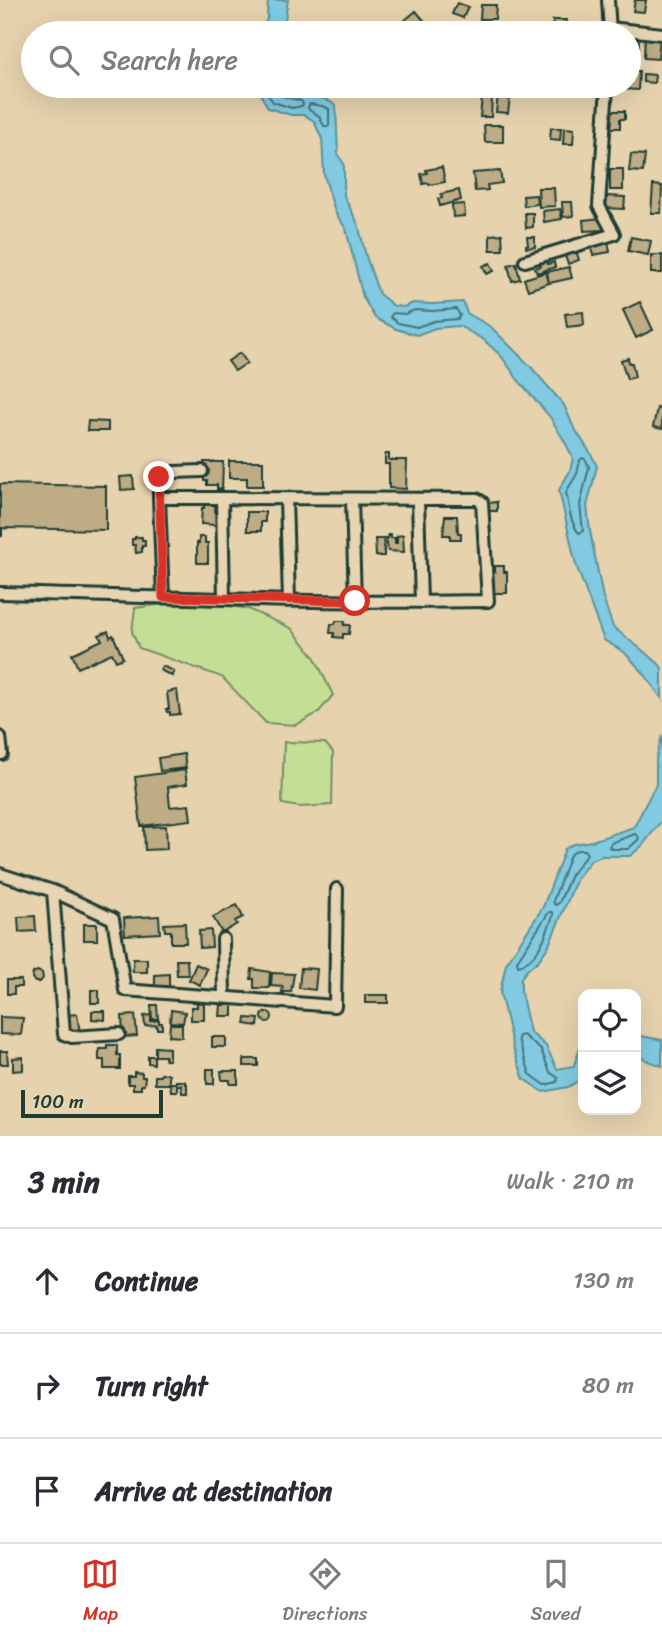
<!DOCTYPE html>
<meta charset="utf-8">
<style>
:root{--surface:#fff;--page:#f2f2f3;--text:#2b2b33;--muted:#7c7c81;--line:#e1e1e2;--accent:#d93025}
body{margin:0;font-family:Sriracha,sans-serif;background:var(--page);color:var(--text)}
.controls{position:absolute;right:21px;bottom:21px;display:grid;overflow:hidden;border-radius:14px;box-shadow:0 7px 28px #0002}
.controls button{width:63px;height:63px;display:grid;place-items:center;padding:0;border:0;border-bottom:2px solid var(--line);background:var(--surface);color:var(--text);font:35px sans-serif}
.scale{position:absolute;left:21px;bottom:18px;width:142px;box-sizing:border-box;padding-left:7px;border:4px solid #1f3d34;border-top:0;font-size:19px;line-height:24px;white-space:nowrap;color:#1f3d34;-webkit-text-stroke:5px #e6d4b2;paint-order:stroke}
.stop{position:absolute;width:21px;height:21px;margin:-16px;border:5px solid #d93025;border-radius:50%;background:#fff}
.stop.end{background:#d93025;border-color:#fff;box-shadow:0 2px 7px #0008}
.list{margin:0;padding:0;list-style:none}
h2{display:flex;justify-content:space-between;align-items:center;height:91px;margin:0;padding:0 28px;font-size:30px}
h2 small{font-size:23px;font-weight:400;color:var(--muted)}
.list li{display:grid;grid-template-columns:46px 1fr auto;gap:21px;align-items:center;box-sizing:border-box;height:105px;padding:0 28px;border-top:2px solid var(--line)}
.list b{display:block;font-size:26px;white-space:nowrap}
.list em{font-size:23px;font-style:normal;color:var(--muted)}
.icon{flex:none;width:38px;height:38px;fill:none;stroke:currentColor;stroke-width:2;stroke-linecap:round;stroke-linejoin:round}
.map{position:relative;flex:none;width:662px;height:1136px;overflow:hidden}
.search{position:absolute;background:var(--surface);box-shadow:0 7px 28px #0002;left:21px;right:21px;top:21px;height:77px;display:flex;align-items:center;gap:18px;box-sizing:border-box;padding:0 24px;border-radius:38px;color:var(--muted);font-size:26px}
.sheet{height:406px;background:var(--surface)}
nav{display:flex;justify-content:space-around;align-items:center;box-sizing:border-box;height:98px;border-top:2px solid var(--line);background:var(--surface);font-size:19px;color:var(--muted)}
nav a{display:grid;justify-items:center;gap:4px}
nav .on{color:var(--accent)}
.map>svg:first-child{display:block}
</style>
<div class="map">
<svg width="662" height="1136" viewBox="0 0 662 1136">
<rect width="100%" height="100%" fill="#e6d2ad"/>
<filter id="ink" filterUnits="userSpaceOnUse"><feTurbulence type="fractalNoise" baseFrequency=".0143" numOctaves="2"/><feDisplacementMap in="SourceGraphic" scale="14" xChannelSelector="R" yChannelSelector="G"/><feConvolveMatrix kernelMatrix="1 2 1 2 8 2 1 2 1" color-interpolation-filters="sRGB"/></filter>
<g filter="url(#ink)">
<!-- green -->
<path fill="#c4df95" stroke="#728e64" stroke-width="2" d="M164,604L225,605L248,609L291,628L314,656L333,695L318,713L296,725L266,723L222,677L139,648L132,632L135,608Z
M284,742L325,743L333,752L332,805L300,807L282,804Z"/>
<!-- water -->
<path fill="#81cae1" stroke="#5a929c" stroke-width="2" d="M268,0H288L283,33H262L267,18Z
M260,86H285L287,91L325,99L336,105L338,155L344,164V196L358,224L366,256L379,294L394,306L404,307L413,303L432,304L463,302L467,313L491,327L531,367L564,405L573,426L591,454L597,466L587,506L590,531L603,598L613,627L658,663L662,668V699L642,671L624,652L604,640L576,565L559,490L570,471L573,458L565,442L550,417L518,380L502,357L484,340L459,326L435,328L417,335L396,329L375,318L363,297L346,229L335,212L329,192L324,174L322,139L314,121L304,115H291L268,108L262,97Z
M662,736V820L642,846L630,856H602L591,860L577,878L548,947L538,961L527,970L521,978V992L530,1032L546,1046L557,1069L574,1066C575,1059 580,1053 580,1045L583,1043V1078L568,1087L543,1092L524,1079L513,1048L500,992L506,964L543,907L565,849L574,844L592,841L634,827L656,784V758Z
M636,1035L662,1040V1066L648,1061L636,1054Z"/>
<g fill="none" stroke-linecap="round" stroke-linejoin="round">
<!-- shore -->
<path stroke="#467579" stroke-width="2" d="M267,86L268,95L273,102L292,108L302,106L303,104L301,101L282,96L279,86
M310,104L322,106L329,109V126H324L319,116L309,110L308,107Z
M456,309L460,315L458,319L434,321L417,327L398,323L390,317L393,313L405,314L415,310L432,311Z
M583,458L586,460L589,467L580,505L583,531L579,533C570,523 569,506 566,492L577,474L580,460Z
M635,834L638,836L639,839L628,849H612L609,847L611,843Z
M577,850H584L587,854L571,875L559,903L555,905L553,901L570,855Z
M549,912H553V916C546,934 539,960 518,966L517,961Z
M523,1035L541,1050L550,1072L558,1078L557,1082L545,1085L530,1074L518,1039L519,1036Z"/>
</g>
<!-- building -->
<path fill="#beac85" stroke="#1f3d34" stroke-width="2" d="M635,0H646L644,12L633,11Z
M457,3L468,7L463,18L452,14Z
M481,5H496L495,19H480Z
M416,11L427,24L417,33L405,20Z
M553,20H566L565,33L552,32Z
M629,31H639V48H630Z
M645,34L660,35L658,59L644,58Z
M629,71H639L638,90L623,89V86H629Z
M643,74L655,75L654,83L643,82Z
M498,95L510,97L508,113L496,112Z
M482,97H492L491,117H480Z
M609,111H625V119H620V128H609Z
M484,125H503V142H485Z
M551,128H561L560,140L550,139Z
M564,128L574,129L573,144H563Z
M631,154L645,155L643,172L629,171Z
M442,167L445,182L429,185L428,183L423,184L421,174L427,173L426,170Z
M610,169H623V190H610Z
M500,171L502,183L487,185L488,190L475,191L473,173Z
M653,185L662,186L661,213H651Z
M538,188H554L555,206L539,207Z
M459,190L461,200L440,206L438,199L442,198L441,194Z
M536,195L537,204L524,206L523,196Z
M607,196L625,197L624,209L606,208Z
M562,202H572L573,216L563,217Z
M464,204L465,216L453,217L452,205Z
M560,209L562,219L544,222L543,211Z
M525,213H533V227L526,228Z
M602,218L603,230L584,231L583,220Z
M502,234L503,250H490V235Z
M527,237H535V247L526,248V245H528Z
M631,237L651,241L648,255L628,251Z
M608,241L610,252L593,255L590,244Z
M575,247L579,260L568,264L563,251Z
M651,255H662V273H651Z
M546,259L548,264L554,262L555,267L537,273L535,268L541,266L539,261Z
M490,263L494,271L487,274L483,266Z
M516,263L520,279L512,281L508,265Z
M569,267L572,278L549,283L547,272Z
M546,272L549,283L528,290L524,279Z
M640,302L653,330L636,338L623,310Z
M583,312L584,325L567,327L565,314Z
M240,353L247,363L235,371L228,361Z
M628,358L629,363H632L635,377L627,379L621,360Z
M657,408L662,409V429L653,427Z
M88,421L108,422V431H87Z
M385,454H389V460H407L406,489L389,488V464H385Z
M229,461H263V486H247V478H229Z
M204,462H223L222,489H217V485H207V481H204Z
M133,476L134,489L121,490L120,477Z
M0,484L106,486V530L2,528V536H0Z
M497,502V511H489V503Z
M204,503H217L216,525L201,524L202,508H204Z
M247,512H265V522H261V531H247Z
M445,516H457L458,533H461V539H450V535H443Z
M388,535H391V538H395V543H397V536L403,535L404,552L388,551L386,538H388Z
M135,537H142V540H145V546H142V552L136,553L135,545H132V539H135Z
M199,537H205V543H208V563H197V543H199Z
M375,539H384V556H376Z
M495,566H504V572H507V593H492V572H495Z
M336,621H345L344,625H350L349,634H343V638L334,637V633H330L331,624H335Z
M108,631L110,637L113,635L123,658L116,661L112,653L78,668L72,654L102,640L99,635Z
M162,666L174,671L172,676L160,670Z
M177,690L180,714L170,715V712H167L166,709H169L167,692Z
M184,754L186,768L160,771L158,758Z
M185,770L187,784L168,787L170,807L189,805L191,820L141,826L135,777Z
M166,826L167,849L145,850L144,827Z
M237,905L243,917L235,921L237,924L222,933L213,917Z
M35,916L36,931L19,932L18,917Z
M159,916L160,933L125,935L124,918Z
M185,923L186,943H171V931H165L164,924Z
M84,924H97V940H84Z
M211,930L212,947L200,948L199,931Z
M133,959H147V972H133Z
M176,960H187L188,975H177Z
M196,964L207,969L200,985L189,980Z
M301,968L317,969L315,990L299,988Z
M252,969L270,972L269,988H254V979H251Z
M37,971L42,973L43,978L40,982H35L32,978L33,973Z
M272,973L294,974L291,992H282L283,987L271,986Z
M169,974V990H155V975Z
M7,980H21V987H14V994H7Z
M91,990H99V1003H91Z
M365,995H388V1003H365Z
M197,1002H204V1020H191V1007H197Z
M151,1005H157L158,1019H152Z
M221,1005H233V1016H220Z
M171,1010L185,1012L183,1023L170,1022Z
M92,1011H105V1020L92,1019Z
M262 1017a5 5 0 1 1 10 0a5 5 0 1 1-10 0Z
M77,1014L80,1033L70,1035L68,1015Z
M135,1015L137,1036L123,1037L122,1016Z
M151,1015V1021L159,1020V1023H162V1029H157V1025L145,1026L144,1016Z
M0,1017L23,1018L21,1035L0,1034Z
M246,1018L259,1019L258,1026L245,1024Z
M170,1024H182V1037L169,1036Z
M212,1037H226V1047H212Z
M107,1045H117V1055H120V1069H104V1060H99V1049H107Z
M155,1047L169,1048V1060H165V1056H155Z
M0,1051H7L8,1064H0Z
M148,1056H154V1064L148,1063Z
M23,1057V1070L13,1071V1058Z
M244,1059H258V1066H244Z
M207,1069H214V1084H207Z
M221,1071H238V1084H230V1080H222Z
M134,1072L142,1073V1077H145L144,1085H141V1089H133V1084H128V1076H134Z
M161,1074H169V1084H155V1076H160Z
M176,1081H185V1084H187V1093H182L181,1085H177V1091H171L170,1083H176Z"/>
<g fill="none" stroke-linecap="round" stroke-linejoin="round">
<!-- minor casing -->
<g stroke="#1f3d34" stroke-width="16">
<path id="minor" d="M608,0L610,32
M610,28L662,34
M525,261L614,234L599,206L607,86
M159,498V477L174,472L202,471
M286,499L289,600
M352,499L355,601
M418,499L421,602
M0,593C162,597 325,604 488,601L482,502L477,499L222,498L224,599
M163,597L159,498H222
M0,737L2,754
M0,874L53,891L113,919L125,990L335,1006L337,889
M53,891L64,1034L72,1037L119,1034
M223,939L224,997"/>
</g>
<!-- minor -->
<use href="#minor" stroke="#e6d4b2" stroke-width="10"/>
</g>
</g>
<g fill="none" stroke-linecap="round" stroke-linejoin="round" filter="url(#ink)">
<!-- route -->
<path stroke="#d93025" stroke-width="9" d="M159,477L163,597L355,601"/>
</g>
</svg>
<div class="controls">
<button><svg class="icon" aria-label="locate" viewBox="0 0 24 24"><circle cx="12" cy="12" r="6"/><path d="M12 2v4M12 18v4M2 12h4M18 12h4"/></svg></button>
<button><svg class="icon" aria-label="layers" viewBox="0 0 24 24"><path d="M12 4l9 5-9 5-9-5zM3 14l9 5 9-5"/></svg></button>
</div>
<div class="scale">100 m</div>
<div class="stop" style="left:355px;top:601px"></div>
<div class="stop end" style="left:159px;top:477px"></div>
<div class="search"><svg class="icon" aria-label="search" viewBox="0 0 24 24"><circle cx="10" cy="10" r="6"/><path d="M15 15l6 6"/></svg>Search here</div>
</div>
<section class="sheet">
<h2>3 min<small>Walk · 210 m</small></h2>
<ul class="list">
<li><svg class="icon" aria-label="ahead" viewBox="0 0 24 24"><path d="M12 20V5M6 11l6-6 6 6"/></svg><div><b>Continue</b></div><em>130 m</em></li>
<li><svg class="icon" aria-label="right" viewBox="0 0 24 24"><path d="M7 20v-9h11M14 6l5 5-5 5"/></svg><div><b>Turn right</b></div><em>80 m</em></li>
<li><svg class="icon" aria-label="arrive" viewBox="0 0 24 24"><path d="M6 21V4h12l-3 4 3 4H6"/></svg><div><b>Arrive at destination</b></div></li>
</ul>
</section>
<nav>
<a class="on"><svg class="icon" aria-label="map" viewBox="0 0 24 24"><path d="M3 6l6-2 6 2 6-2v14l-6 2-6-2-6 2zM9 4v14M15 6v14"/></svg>Map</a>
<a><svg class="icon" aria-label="directions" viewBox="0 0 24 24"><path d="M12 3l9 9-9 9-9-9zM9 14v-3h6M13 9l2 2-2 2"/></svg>Directions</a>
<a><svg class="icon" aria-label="saved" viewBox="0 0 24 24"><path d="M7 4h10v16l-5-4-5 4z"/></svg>Saved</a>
</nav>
